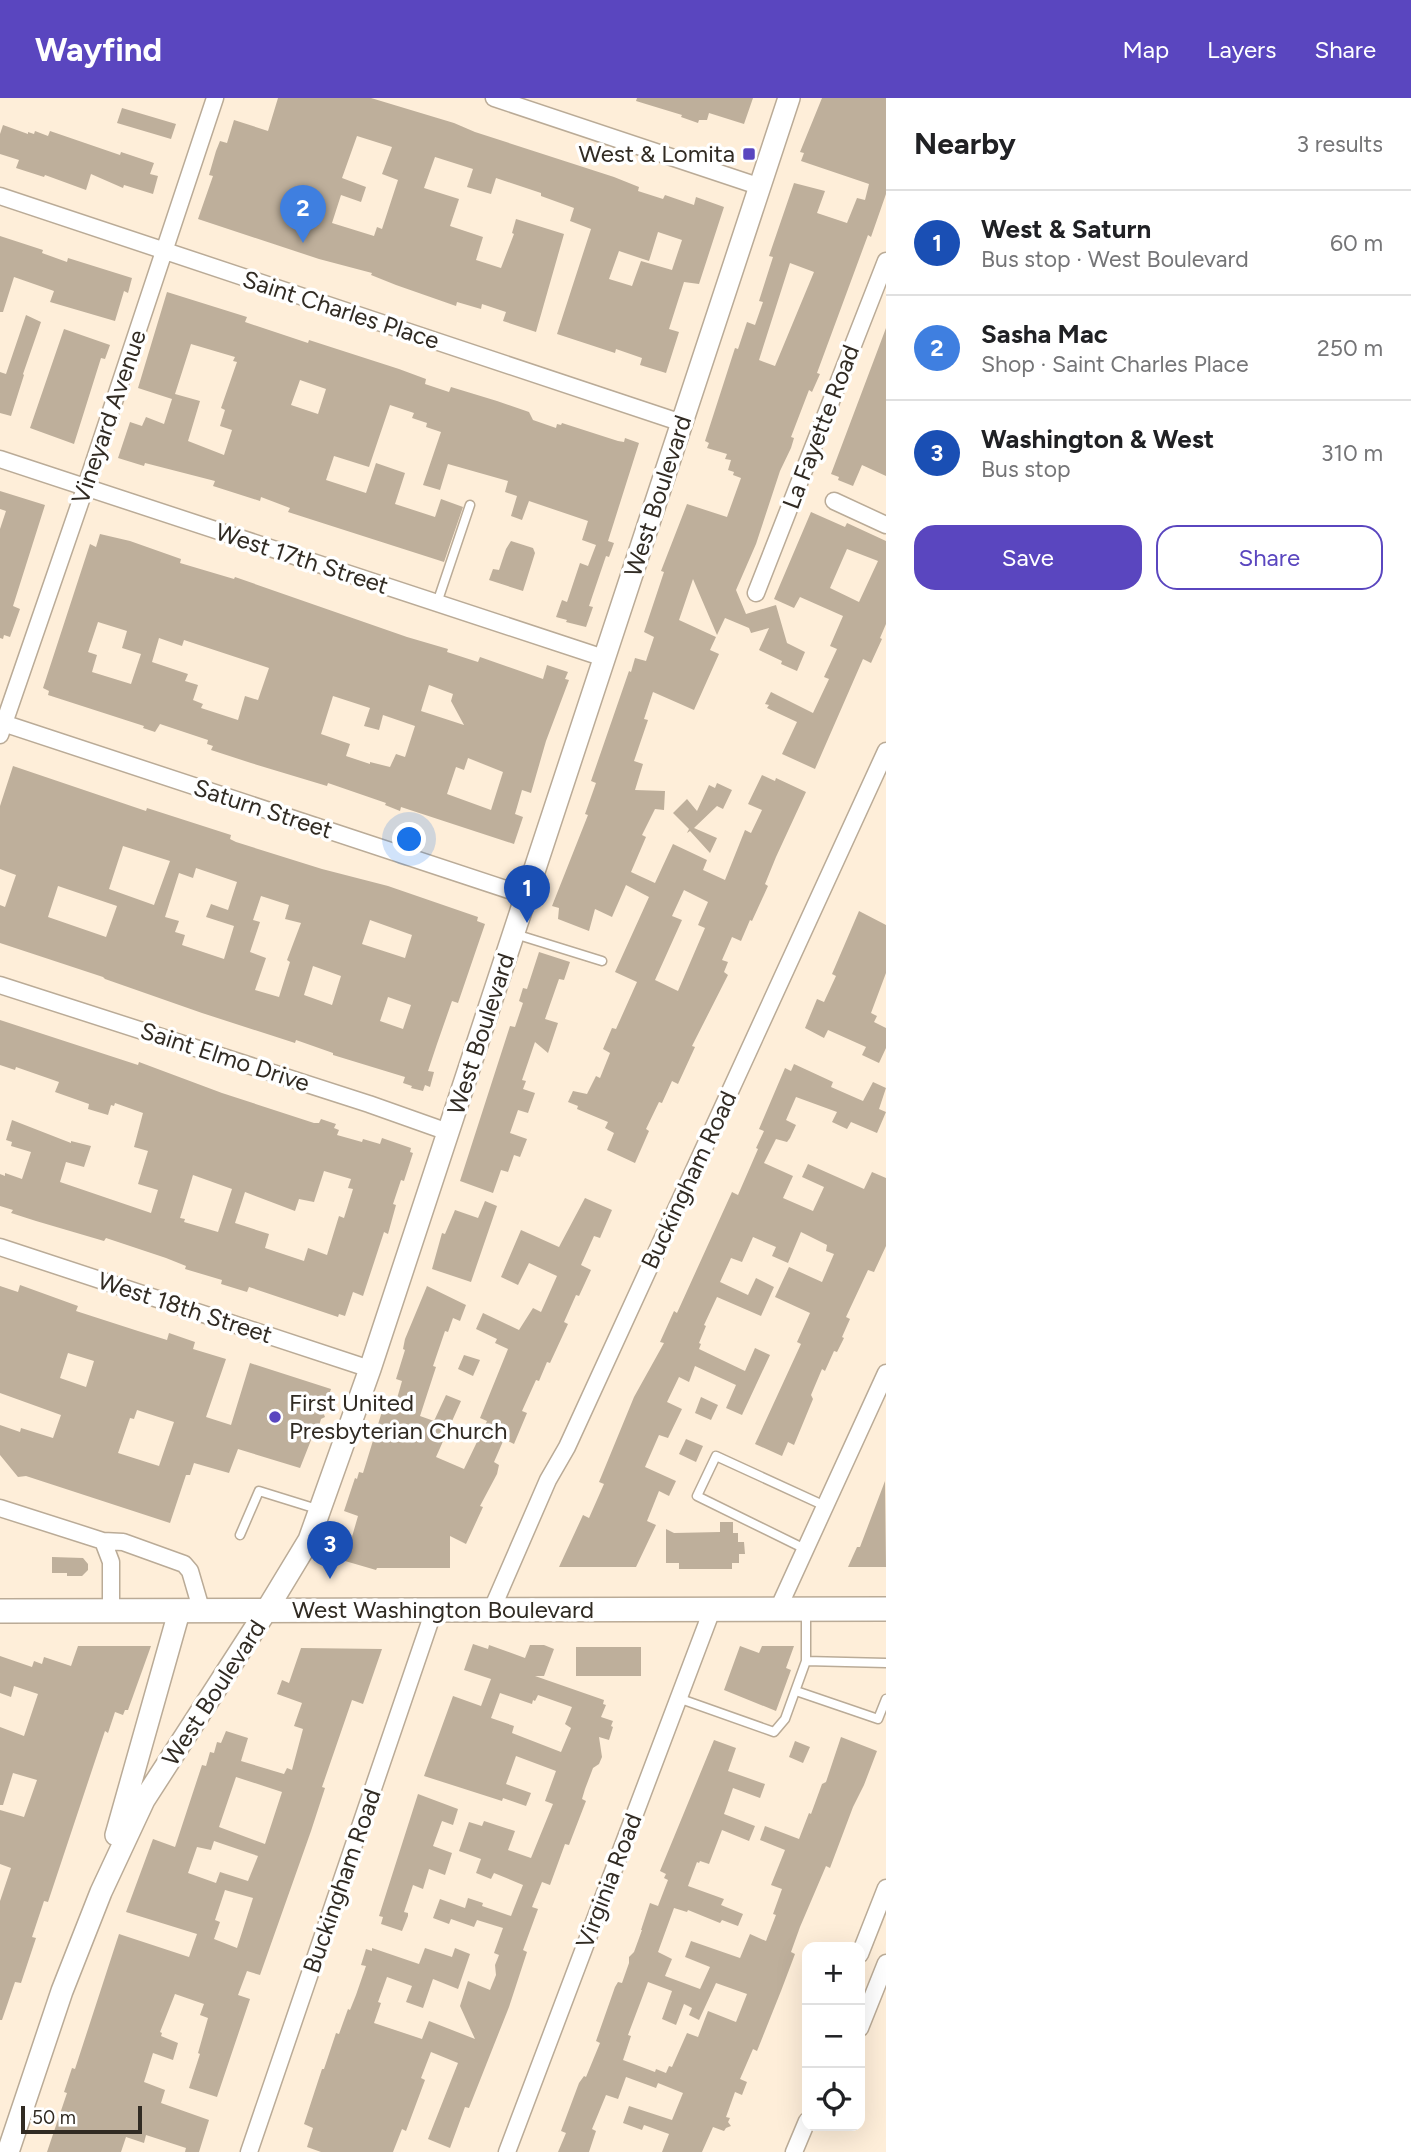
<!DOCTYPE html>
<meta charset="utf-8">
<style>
:root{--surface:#fff;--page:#f2f2f2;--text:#202124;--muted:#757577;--line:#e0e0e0;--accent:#5a46bf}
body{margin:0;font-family:Figtree,sans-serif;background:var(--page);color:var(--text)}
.controls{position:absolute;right:21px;bottom:21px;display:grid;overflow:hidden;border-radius:14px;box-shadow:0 7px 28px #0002}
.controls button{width:63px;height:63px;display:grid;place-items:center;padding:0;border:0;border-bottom:2px solid var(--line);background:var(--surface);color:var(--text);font:35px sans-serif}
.scale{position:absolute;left:21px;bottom:18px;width:121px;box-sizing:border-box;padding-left:7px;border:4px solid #312b23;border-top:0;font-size:19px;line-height:24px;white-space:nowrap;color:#312b23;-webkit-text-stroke:5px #fff;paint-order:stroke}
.you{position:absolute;left:410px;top:742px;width:24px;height:24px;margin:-18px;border:5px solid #fff;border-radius:50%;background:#1a73e8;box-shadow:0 0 0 10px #1a73e833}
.badge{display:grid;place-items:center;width:46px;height:46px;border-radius:50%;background:var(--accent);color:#fff;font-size:23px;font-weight:700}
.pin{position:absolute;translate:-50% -58px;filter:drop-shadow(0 2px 4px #0008)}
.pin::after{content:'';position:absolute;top:37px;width:24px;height:21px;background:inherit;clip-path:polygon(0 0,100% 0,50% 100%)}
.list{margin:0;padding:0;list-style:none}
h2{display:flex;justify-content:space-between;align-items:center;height:91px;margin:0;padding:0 28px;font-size:30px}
h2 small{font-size:23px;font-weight:400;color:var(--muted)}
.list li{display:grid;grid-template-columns:46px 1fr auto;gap:21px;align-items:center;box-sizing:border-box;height:105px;padding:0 28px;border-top:2px solid var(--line)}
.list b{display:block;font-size:26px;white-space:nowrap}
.list p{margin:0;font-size:23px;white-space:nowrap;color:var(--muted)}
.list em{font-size:23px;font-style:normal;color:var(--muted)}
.actions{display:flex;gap:14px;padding:21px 28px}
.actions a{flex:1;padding:16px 0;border:2px solid var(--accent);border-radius:21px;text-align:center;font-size:24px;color:var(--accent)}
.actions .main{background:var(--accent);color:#fff}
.icon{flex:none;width:38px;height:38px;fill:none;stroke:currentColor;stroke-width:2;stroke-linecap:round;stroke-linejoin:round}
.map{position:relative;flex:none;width:886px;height:2054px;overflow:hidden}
header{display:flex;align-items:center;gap:42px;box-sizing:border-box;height:98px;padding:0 35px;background:var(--accent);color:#fff}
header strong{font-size:33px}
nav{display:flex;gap:38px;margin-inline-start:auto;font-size:24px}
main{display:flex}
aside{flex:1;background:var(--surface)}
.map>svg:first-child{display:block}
</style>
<header>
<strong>Wayfind</strong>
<nav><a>Map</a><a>Layers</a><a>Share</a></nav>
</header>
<main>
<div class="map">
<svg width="886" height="2054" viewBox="0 0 886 2054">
<rect width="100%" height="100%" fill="#feeed9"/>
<!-- building -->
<path fill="#beaf9b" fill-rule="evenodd" d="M278,0H371L454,25L475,34L614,79L639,89L638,93L663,101L665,97L694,107L696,99L724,109L699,186L684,184L669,231L679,234L666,275L640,267L642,260L616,251L615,255L557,236L591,131L570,123L574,110L541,98V95L496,80L491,96L467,89L473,71L435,59L424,90L459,101L450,128L483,139L476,162L501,170L514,136L512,135L516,121L564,136L536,234L503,223L506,214L482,206L481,211L457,204L456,208L396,187L371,177L372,175L319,161L198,121L213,78L209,77L216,53L220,43L227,45L234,22L268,33ZM357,38L392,49L382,76L398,82L382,131L377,129L374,138L332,125L341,97L361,104L366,89L342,80ZM658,134L682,142L672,172L641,163L632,188L609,181L619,153L649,163Z
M637,0H753L744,26L709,15L707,22H699L698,25L681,19L682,17L636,3Z
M822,0H886V96L871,139L868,137L817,275L820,276L812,294L809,292L791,339L794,340L791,350L780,373L756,446L736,492L746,516L776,507L787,545L805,554L797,573L781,566L782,563L759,552L769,530L751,535L749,530L725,520L717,537L693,481L679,522L716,539L710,552L719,556L694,612L653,594L644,621L648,622L634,663L643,666L635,692L665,693L664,712L655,711L642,737L646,739L631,774L655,785L673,746L707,762L703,772L725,782L745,732L751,735L762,712L748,706L762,677L775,683L776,680L806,694L776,759L765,786L768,788L752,823L750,822L741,843L732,839L722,862L728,864L724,874L728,877L692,948L695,949L678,986L672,983L662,1005L659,1004L646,1031L649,1033L635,1065L607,1052L614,1035L605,1030L608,1024L577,1011L578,1008L568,1004L573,993L587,996L596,978L600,980L610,955L603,951L612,930L616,931L637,884L615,874L649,799L626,787L612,819L595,811L589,833L558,821L559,810L552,808L588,717L585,716L596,685L591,683L629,573L631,574L635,560L646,563L654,539L644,534L664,474L661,473L687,406L727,419L741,380L733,377L734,374L728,372L731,362L725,361L727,356L707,350L709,345L705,343L735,250L738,251L747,224L755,227L763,204L759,203L773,159L769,158L794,85L825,93L817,115L847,125L857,100L865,102L869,86L801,63L804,55L800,54ZM790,165L814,174L775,268L759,262ZM684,792L708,804L698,827L705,830L678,893L655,882L682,822L672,818Z
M122,10L176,26L171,41L117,25Z
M3,27L28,36V34L34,36L35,33L48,38L50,33L120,57L121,54L154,65L150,76L158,78L153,96L124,87L123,90L91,76L86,92L45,77L44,79L16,70L19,62L0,56V36Z
M0,138L43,152L42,155L67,164L68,160L132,180L128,195L124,193L115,223L50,204L54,193L14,179L3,214H0Z
M167,194L247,219L245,224L308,245L309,242L399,271L426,281L425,286L449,294L451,289L497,303L529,314L533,322L556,330L557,326L561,327L562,325L618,343L624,344L625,340L639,345L608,443L614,445L609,459L606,458L589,508L593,509L586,529L566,524L567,522L556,519L562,502L567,504L580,465L588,468L596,447L582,442L588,423L529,403L522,422L511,418L517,398L505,394L508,383L448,366L440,392L423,387L441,334L426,329L427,325L412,320L414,315L390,307L369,369L334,358L326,382L366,395L376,365L405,375L395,406L435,419L441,401L463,409L444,464L288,414L290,410L261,399L260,403L213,388L215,383L145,365L144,368L118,360L130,324L142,328L146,319L164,326L172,301L138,290ZM191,246L235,259L233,263L237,264L221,310L225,312L220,328L232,332L224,357L188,343L200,303L175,296ZM300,282L326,291L318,316L291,307Z
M26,217L41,224L23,276L24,277L11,318L0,315V274L6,276Z
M886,230V378L862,367L853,388L838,382L839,379L831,376Z
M64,231L110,247L105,261L101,260L74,346L30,330Z
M0,393L45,407L13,508L20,511L10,539L4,537L3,541L0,540V431L6,413L0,411Z
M811,414L845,429L847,425L886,443V526L880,540L882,541L871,565L863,561L815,671L782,656L797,624L767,610L769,607L765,606L771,594L813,615L829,581L824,579L837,551L830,548L843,518L800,499L794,510L774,501ZM847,451L878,463L859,504L830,490Z
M100,436L130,443L181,461L180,465L234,481L235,479L407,539L448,551L447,554L478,564L480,559L543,581L547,567L568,574L565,581L569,582L546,643L531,695L522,692L515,716L523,719L514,746L401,709L400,713L385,707L386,705L328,685L327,688L251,665L211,652L213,648L207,646L208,642L160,626L155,634L143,630L144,628L48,597L49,593L43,590L90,446L96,449ZM98,524L127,533L122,550L141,556L131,586L92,574L97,557L88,554ZM159,540L182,548L184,542L269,570L258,602L245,598L238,622L201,610L203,606L193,602L198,587L185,583L188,576L152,564ZM429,587L453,596L451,603L464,627L421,613ZM333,598L370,610L364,628L379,632L383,617L415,628L405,659L396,656L390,669L370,664V666L346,658L350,646L321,636ZM468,660L503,674L491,712L447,696L456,669L464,672Z
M511,443L533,450L535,455L523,493L489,482L493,471L499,472L506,451Z
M13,668L146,713L147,710L231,737L230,741L236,744L322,771L388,788L478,819L477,823L485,826L458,905L452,903L437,946L428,973L434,974L430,989L425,987L423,993L411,990L412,988L403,985L405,979L333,957V955L296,942L295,945L202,915L105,881L103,879L0,845V807L5,809L16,777L0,771V708ZM123,748L170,763L154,807L109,791ZM196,770L237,784L228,812L211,806L206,819L234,828L224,861L182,847L185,837L175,834L179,823L165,819L179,775L193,780ZM58,788L117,808L106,839L48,819ZM261,798L289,807L285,821L301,825L287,862L290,864L279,899L255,892L266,860L250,854L260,824L253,822ZM370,822L412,837L405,860L362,846ZM313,868L341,878L332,907L304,897ZM388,899L411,907L403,931L380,923Z
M717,685L732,692L723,711L717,708L694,730L717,740L710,755L690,733L687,735L689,731L673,715L687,701L697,713L709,687L715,690Z
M859,813L886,827V875L871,915L877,918L874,924L886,930V950L879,965L862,957L866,949L828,932L824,940L805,930L817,901L824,904L836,878L832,876Z
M539,854L570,864L564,882L559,881L545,921L558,925L548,955L535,944L522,982L526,983L523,991L535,995L528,1015L518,1012L510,1035L527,1041L520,1059L514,1057L508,1074L501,1072L493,1095L460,1083L510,928L515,929L523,905L519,903L523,890L527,891Z
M0,922L138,967L139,964L222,995L314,1025H319L321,1021L336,1026L334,1030L339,1032L337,1037L362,1044L363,1041L380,1046L382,1040L411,1050L410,1054L413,1055L404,1083L401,1082L393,1106L396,1107L388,1136L384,1134L363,1198L353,1194L345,1218L339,1216L338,1219L249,1189L247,1194L221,1186L222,1182L185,1171L186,1168L166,1160L106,1140L104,1143L36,1123L11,1115L13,1112L0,1108V1076L5,1078V1075L22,1081L31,1054L11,1048L12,1044L6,1042L12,1022L71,1045V1043L91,1048L84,1069L66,1064L60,1084L151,1115L158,1092L138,1086L148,1053L134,1049L143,1015L115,1005L114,1008L111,1007L108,1017L88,1011L89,1006L55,994L59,984L16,969L15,972L0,967ZM324,1073L351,1081L348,1090L353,1091L344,1120L339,1118L327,1157L308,1150L304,1163L265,1150L269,1136L235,1125L245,1094L295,1113L299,1101L314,1104ZM193,1077L232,1091L218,1134L184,1124L185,1121L180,1120Z
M794,966L833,984L831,989L863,1003L873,984L886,990L879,1011L886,1014L877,1035L851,1024L847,1031L832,1024L837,1014L796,999L786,1022L796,1027L790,1040L787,1044L776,1041L764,1065L793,1078L783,1100L813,1113L824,1089L802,1079L808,1066L864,1091L872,1074L886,1080V1148L874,1174L868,1172L846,1219L850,1221L842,1239L844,1240L837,1254L834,1253L825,1273L822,1271L811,1297L813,1301L794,1347L788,1344L782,1358L755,1346L801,1246L797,1244L810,1215L775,1199L789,1169L822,1184L834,1156L826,1153L827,1147L801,1134L788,1165L772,1158L776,1149L753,1139L742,1164L731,1160L720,1184L748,1197L756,1180L774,1189L761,1218L717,1199L704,1227L706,1228L699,1245L701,1246L699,1251L745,1273L755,1250L770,1257L742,1317L726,1310L736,1287L695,1268L689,1284L679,1279L667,1304L682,1311L668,1340L659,1337L645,1369L676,1383L669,1398L659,1393L647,1423L656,1427L636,1469H559L583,1417L589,1420L604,1386L599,1384L634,1299L664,1245L660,1244L674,1213L677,1215L732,1094L738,1097L758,1051L756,1050L764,1033L759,1031L785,970L791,973Z
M585,1100L612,1112L600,1140L594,1138L581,1167L591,1172L579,1198L576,1197L564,1224L568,1226L550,1265L547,1264L539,1283L536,1282L522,1313L527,1315L514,1346L504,1341L494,1364L499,1367L497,1376L480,1408L483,1409L466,1446L450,1438V1470H377L376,1472L345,1463L358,1418L344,1413L355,1380L357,1381L359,1374L363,1375L384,1307L394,1311L402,1283L396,1281L405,1252L403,1251L405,1241L427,1188L466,1207L460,1223L453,1220L448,1234L445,1233L433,1268L436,1269L420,1318L434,1323L446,1297L461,1303L436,1359L464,1371L487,1323L480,1320L508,1251L495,1245L497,1241L476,1231L483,1215L519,1232L533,1210L541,1214L557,1178L529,1165L518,1187L501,1179L521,1132L559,1149Z
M485,1103L497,1108L471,1184L432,1171L442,1135L445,1136L455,1112L478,1120Z
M20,1187L78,1208L76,1213L138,1233L167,1242L169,1235L195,1244L193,1251L226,1261L206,1319L231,1327L250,1265L331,1291L323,1314L325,1319L321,1321L319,1328L317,1327L300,1370L238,1351L229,1375L194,1365L190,1377H186L170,1425L26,1378L18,1379L0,1357V1327L20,1334L21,1330L53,1340L61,1317L0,1295V1188L18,1194ZM68,1255L94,1263L86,1289L60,1280ZM137,1312L174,1324L159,1368L118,1355L130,1320L134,1321Z
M464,1257L480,1262L473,1278L458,1271Z
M701,1299L718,1307L711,1322L695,1315Z
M686,1341L703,1348L696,1364L679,1356Z
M885,1383L886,1469H848L857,1449H860Z
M720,1424H733V1435H738V1444H744L745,1456H739V1465H732V1471H679V1465H666V1431L674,1435L720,1434Z
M52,1459L83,1460L88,1466V1472L82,1478H67V1475H52Z
M473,1546L488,1551L489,1547L525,1560L530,1547H544L554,1551L544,1578H535L604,1602L603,1606L606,1607L601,1619L613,1623L611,1628L613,1629L609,1642L599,1639L602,1659L599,1666L593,1670L585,1691L582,1701L586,1703L569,1747L565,1746L550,1787L542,1784L532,1809L538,1811L523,1852L527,1854L509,1909L469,2010L465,2009L450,2050L428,2041L458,1965L431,1954L421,1980L425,1982L406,2033L402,2031L393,2054H321L307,2049L313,2030L304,2026L322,1971H324L336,1935L339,1936L348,1911L350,1912L356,1897L366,1868L361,1867L366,1851L372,1853V1850L419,1866L425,1850L452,1859L455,1850L470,1856L458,1891L433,1881L423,1910L406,1904L412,1888L387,1879L378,1904L381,1905L374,1925L422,1941L429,1923L475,1941L460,1908L468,1883L490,1892L496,1877L495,1867L499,1857L494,1855L503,1830L477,1822L474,1829L451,1821L449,1826L433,1820L440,1801L465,1810L468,1800L483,1805L482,1808L511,1818L523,1787L494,1775L491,1781L476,1775L481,1761L459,1753L469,1724L482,1728L484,1723L515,1733L508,1752L531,1760L553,1706L545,1703L556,1673L516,1658L506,1686L531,1695L526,1708L503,1700L502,1703L424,1678L453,1598L481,1608L491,1581L464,1572ZM500,1595L532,1606L533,1602L535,1603L538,1597L572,1609L565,1626L571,1630L561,1654L512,1635L514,1628L491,1620Z
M78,1548H151L128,1612H125L123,1617L115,1614L108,1635L105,1633L48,1804L44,1803L32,1839L36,1840L21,1885L15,1884L2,1922H0V1803L11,1770L0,1766V1712L24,1719L37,1682L13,1675L3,1707H0V1629L24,1638L38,1596L14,1588L11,1599L0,1595V1558L32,1569L34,1563L42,1566L44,1559L71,1568Z
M740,1548L759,1555L762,1548H794L786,1570L791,1572L776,1613L724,1592Z
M576,1549H641V1578H576Z
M301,1550L382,1551L363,1606L352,1602L322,1689L325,1690L311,1733L260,1877L247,1873L238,1897L250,1901L217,1999L189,1990L200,1956L198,1955L208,1920L200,1917L204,1906L175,1896L160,1934L162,1935L161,1938L178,1945L173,1962L153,1955L144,1984L165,1992L161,2005L209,2022L199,2054H185L186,2050L146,2037L144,2045L126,2039L121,2054H47L67,1995L64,1994L72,1970L75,1971L119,1836L189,1859L197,1836L126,1814L153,1741L175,1749L202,1667L206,1668L210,1654L214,1655L217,1644L221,1645L226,1633L248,1640L241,1663L284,1676L287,1670L292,1672L303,1631L294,1628L302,1605L277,1596L282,1582L289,1585ZM236,1679L282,1694L265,1746L219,1729ZM214,1743L258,1758L248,1783L220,1774L216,1785L188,1775L197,1749L211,1752ZM225,1792L253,1800L237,1850L214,1841L220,1824L215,1822Z
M841,1639L877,1653L864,1687L853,1709L830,1770L826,1768L800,1829L791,1854L795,1856L781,1893L757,1953L753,1951L740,1981L747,1984L742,1997L735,1994L726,2019L730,2020L728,2024L731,2028L726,2030L724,2033L713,2029L702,2054H662L669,2036L644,2027L642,2032L623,2025L629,2008L672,2022L683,1995L658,1985L656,1990L626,1979L618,2001L606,1997L592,2031L596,2033L589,2054H558L566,2035L561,2033L579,1985L584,1978L586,1979L600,1945L596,1943L615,1889L618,1884L622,1885L629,1865V1859L634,1854L642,1832H641L650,1805L658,1808L668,1782L664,1780L666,1776L660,1773L714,1642L736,1650L728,1673L765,1686L760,1700L733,1690L724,1716L755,1728L749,1743L722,1732L709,1766L700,1763L699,1765L697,1764L688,1788L724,1801L721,1807L743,1816L738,1828L722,1822L720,1825L688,1812L687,1814L674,1810L658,1854L672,1861L665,1878L700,1891L710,1869L685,1859L691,1843L740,1860L750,1836L766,1843L776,1817L773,1816L782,1791L771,1787L785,1752L760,1742L765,1728L799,1741L809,1715L811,1716L822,1686L826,1684ZM648,1884L672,1893L662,1921L676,1927L684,1906L692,1910L689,1917L699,1922L716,1885L747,1896L736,1924L708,1913L698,1939L687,1935L672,1969L669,1968L666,1975L656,1971L655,1974L623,1962L631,1938L628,1937Z
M795,1643L810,1649L803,1665L789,1659Z
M418,1696L458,1711L453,1727L442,1723L433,1748L452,1755L445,1777L429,1771L423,1791L413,1787L404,1814L408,1815V1818L402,1833L381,1826L383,1819L379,1818Z"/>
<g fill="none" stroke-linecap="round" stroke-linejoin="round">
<!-- service casing -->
<g stroke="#baab97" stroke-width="11">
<path id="service" d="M437,505L470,407
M515,836L602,863
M240,1437L259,1393L317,1411
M805,1451L697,1398L716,1358L825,1408
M806,1563V1514
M796,1593L878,1621L886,1601
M678,1600L774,1634L785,1621L806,1563L886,1565"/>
</g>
<!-- minor casing -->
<g stroke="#baab97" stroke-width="19">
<path id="minor" d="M494,0L761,89
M0,98L682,325
M0,361L604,560
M834,403L886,427
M756,495L886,163
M0,624L527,798
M0,637L91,373L215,0
M0,887L369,1006L448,1034
M0,1149L370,1271
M0,1410L103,1443L123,1444L184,1466L190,1473L202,1514
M103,1443L111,1464V1514
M492,1511L548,1382L567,1349L886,653
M778,1511L886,1275
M860,1856L886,1790
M860,1930L886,1865
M249,2054L434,1512
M507,2054L712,1512
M794,2054L807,2023"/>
</g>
<!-- tertiary casing -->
<g stroke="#baab97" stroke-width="24">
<path id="tertiary" d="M116,1737L179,1514
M8,2054L62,1893L101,1794L144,1702L266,1513L309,1442L370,1271L789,0"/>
</g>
<!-- secondary casing -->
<g stroke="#baab97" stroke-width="26">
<path id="secondary" d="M0,1513L886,1511"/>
</g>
<!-- service -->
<use href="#service" stroke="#fff" stroke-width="8"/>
<!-- minor -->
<use href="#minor" stroke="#fff" stroke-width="16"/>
<!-- tertiary -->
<use href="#tertiary" stroke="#fff" stroke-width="21"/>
<!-- secondary -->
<use href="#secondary" stroke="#fff" stroke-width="23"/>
</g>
<!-- markers -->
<g fill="#5a46bf" stroke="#fff" stroke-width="2.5">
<rect x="742" y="49" width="14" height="14" rx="3.5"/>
<circle cx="275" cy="1319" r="7"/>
</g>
<g text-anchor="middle" stroke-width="7" stroke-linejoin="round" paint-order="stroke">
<!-- poi labels -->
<g font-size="24" fill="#312b23" stroke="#fff" text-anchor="end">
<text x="735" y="64">West &amp; Lomita</text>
<text x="289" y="1313" text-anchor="start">First United<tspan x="289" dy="28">Presbyterian Church</tspan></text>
</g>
<!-- street labels -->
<g font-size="24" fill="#312b23" stroke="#fff">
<text transform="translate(341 212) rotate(18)" y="8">Saint Charles Place</text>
<text transform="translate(109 319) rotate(-71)" y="8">Vineyard Avenue</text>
<text transform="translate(821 329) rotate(-69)" y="8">La Fayette Road</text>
<text transform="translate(658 398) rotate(-72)" y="8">West Boulevard</text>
<text transform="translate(302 461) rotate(18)" y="8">West 17th Street</text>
<text transform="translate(263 711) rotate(18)" y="8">Saturn Street</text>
<text transform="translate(481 936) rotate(-72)" y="8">West Boulevard</text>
<text transform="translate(225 959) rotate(18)" y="8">Saint Elmo Drive</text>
<text transform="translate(689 1082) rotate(-65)" y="8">Buckingham Road</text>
<text transform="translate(185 1210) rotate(18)" y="8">West 18th Street</text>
<text x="443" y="1520">West Washington Boulevard</text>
<text transform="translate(214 1595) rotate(-57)" y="8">West Boulevard</text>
<text transform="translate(342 1783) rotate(-71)" y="8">Buckingham Road</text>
<text transform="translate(609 1783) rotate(-69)" y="8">Virginia Road</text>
</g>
</g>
</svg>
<div class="controls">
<button>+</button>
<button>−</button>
<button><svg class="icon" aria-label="locate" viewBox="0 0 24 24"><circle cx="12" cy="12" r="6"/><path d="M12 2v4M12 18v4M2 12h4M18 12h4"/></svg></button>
</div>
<div class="scale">50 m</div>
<div class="you"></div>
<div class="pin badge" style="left:527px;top:825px;background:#1a4fb4">1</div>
<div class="pin badge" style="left:303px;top:145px;background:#3f7fe0">2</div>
<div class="pin badge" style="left:330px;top:1481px;background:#1a4fb4">3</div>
</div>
<aside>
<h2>Nearby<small>3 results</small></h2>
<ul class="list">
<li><span class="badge" style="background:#1a4fb4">1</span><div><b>West &amp; Saturn</b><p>Bus stop · West Boulevard</p></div><em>60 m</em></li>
<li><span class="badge" style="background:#3f7fe0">2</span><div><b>Sasha Mac</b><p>Shop · Saint Charles Place</p></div><em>250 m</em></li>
<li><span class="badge" style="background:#1a4fb4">3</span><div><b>Washington &amp; West</b><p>Bus stop</p></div><em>310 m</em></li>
</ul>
<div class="actions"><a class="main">Save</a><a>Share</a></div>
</aside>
</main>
